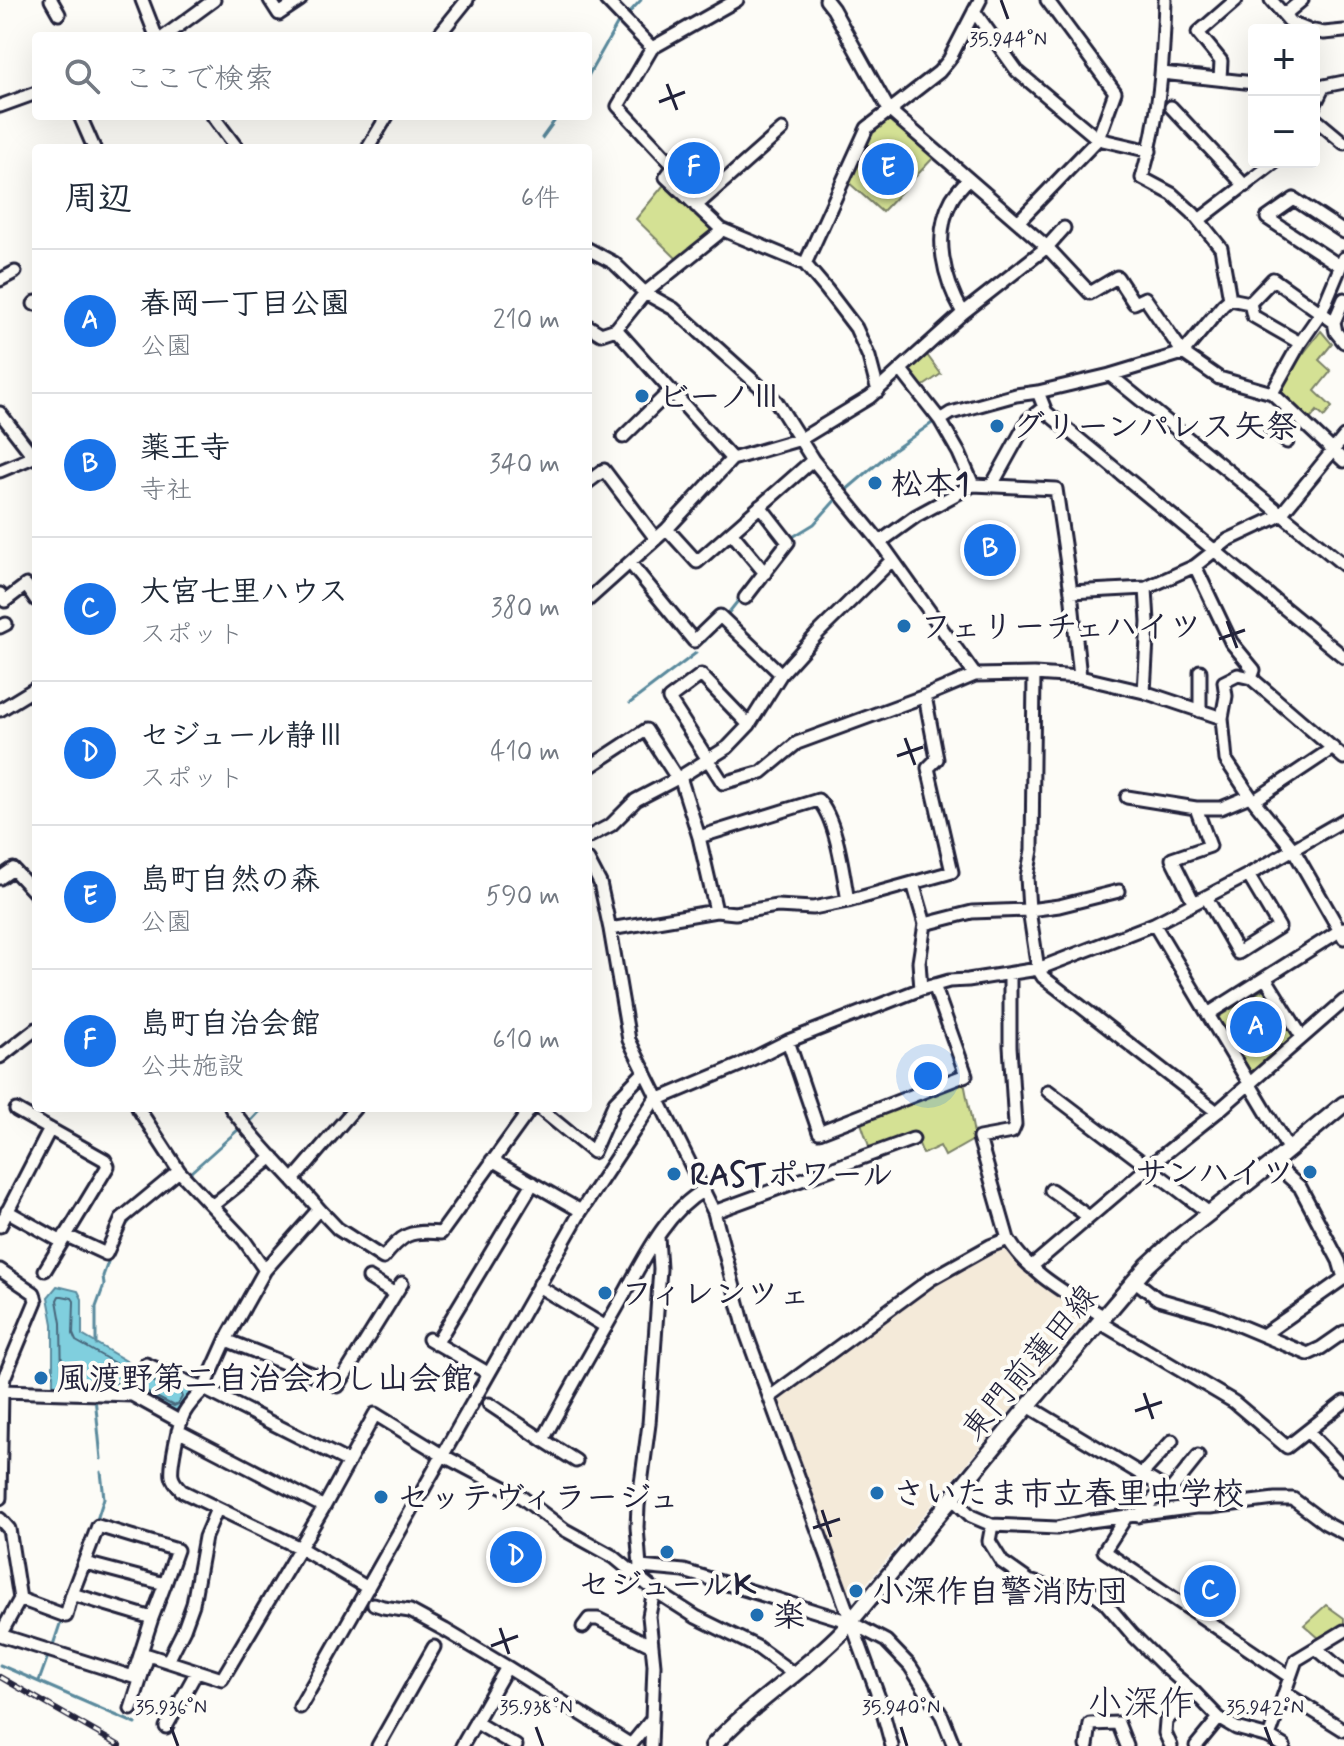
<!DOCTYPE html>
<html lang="ja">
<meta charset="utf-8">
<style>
:root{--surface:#fff;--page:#f2f2f3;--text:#1f2937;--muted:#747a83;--line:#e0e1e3;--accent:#1a73e8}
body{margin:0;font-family:Mynerve,"Klee One",sans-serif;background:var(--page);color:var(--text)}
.controls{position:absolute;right:24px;top:24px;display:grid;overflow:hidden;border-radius:8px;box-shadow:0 8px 32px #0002}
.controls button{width:72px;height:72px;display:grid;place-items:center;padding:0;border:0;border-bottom:2px solid var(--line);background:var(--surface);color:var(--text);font:40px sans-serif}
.you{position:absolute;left:928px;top:1076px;width:28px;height:28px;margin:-20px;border:6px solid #fff;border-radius:50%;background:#1a73e8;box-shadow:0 0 0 12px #1a73e833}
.badge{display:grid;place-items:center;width:52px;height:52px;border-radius:50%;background:var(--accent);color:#fff;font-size:26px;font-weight:700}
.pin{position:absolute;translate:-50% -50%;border:4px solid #fff;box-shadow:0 2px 8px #0006}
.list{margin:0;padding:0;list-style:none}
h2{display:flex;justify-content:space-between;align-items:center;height:104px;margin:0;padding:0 32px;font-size:34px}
h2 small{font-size:26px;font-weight:400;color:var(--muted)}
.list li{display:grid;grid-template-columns:52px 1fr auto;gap:24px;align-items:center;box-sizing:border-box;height:144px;padding:0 32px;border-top:2px solid var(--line)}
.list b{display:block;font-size:30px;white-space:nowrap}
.list p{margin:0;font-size:26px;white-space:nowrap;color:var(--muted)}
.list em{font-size:26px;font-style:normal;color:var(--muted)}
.icon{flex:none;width:44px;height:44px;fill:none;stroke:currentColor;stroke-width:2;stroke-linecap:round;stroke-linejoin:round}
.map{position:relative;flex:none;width:1344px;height:1746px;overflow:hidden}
.search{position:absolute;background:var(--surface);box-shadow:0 8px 32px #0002;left:32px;top:32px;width:560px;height:88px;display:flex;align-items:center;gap:20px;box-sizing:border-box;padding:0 28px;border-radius:8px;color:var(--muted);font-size:30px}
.panel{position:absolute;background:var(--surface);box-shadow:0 8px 32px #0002;left:32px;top:144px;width:560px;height:968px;border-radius:8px}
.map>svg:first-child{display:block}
</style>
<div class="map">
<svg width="1344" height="1746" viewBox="0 0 1344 1746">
<rect width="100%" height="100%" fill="#fdfcf7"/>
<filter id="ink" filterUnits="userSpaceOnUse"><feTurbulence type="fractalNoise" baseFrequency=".0125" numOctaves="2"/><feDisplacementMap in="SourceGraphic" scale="16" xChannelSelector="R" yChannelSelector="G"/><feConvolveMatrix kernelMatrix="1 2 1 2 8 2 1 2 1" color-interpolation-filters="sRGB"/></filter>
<g filter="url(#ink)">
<!-- built -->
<path fill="#f4ead9" d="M1004,1244L1035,1277L1090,1315L863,1588L857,1584L848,1594L777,1397L897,1309L965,1265Z"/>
<!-- green -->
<path fill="#d4e194" stroke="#7b8268" stroke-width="2" d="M888,114L935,156L882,212L848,182L871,128Z
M667,181L716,228V234L679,261L636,219Z
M1321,331L1332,344L1319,360L1331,371L1315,391L1332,407L1324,417L1317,411L1308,422C1301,416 1287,407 1283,399C1276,383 1312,343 1321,331Z
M927,355L941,374L922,387L912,374L911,370Z
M1266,988L1294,1036L1251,1072L1218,1017Z
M964,1082L975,1139L945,1156L940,1146L923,1154L915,1134L871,1152L861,1123Z
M1326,1605L1344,1618V1626L1324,1639H1320L1304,1625Z"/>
<!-- water -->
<path fill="#80cfde" stroke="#5a8a9d" stroke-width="2" d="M57,1286L78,1291L82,1299V1335L135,1366L186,1386L192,1398L177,1416L133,1394L99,1388L53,1390V1324L48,1297Z"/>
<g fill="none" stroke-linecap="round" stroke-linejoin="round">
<!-- shore -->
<path stroke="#48677c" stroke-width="2" d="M62,1296L72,1298L74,1301L73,1334L76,1341L132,1373L180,1392L182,1397L178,1404L174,1406L134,1386L100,1380H62L61,1323L57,1300L59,1296Z"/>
<!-- stream -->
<path stroke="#5a8a9d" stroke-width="3" d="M627,15L641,0
M588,76L619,21
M542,138L558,116
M1333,299L1344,273
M845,491L891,452L935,421
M791,538L814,524L839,496
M726,616L741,597
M705,641L716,627
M630,703L696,653
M249,1123L263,1108
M191,1172L239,1129
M128,1223L134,1215
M96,1344V1307L104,1285L103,1276L108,1262
M95,1397L101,1459
M96,1523L104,1498L101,1472
M53,1645L60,1624
M0,1665L136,1724
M39,1681L47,1659"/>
<!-- minor casing -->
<g stroke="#22223b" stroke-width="17">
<path id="minor" d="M51,0L59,14
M142,0L156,36
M270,0L279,14L300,0
M606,0L652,48
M737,0L652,48L618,106L674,166L666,177L721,229L805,264L827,290L856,328L869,357L878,391
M826,0L833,9L889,110L1047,247L1090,293L1117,277L1134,303L1145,298L1183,353L1219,378L1272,393L1344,461
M1271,0L1291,23L1308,30
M974,11L1017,71L1098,139L1150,151
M1284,15L1302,0
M1314,31L1324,33L1344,31
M165,36L214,0
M438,36L467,0
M1162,73L1254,83
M1220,79L1221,61L1198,33L1236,0
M0,106L36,93
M1314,106L1324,86L1344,82
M1171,107L1245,186
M80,116L94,148
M213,116L237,148
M1314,118L1344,143
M368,148L387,116
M696,206L782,130
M1199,220L1275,162
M1018,222L1098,139L1115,92L1047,0
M588,249L614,263L645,293L674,309L776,401L813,460L880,542L975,675
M805,264L867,128L939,72L949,60L980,0
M1340,266L1267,218L1294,199L1344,232
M0,280L15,272
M1230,299L1250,303L1273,279L1334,322L1336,332L1344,342
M1250,303L1253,316L1300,343
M34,304L36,302
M963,313C944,280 932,235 952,199C956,192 963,185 968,179
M1334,322L1344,299
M588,326L601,334L616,329L645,293L718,234L721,229
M616,329L732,459
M901,370L940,420L959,453L973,485
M1110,375L1344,565
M1038,392L1046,412L1344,657
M1272,393L1300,343L1321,313L1344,258
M0,413L34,457
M940,420L951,413L1016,395L1038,392L1110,375L1183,353L1223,305L1230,299L1221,248L1193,213L1172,194L1142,178C1160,115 1163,64 1165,0
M623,437L671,390
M1344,437L1282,513L1275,518L1228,540L1195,566L1231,642L1254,670L1251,678L1344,758
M1287,442L1271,430L1289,410
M0,471L36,456
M588,482L604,470L656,539
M992,485L1028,420L1043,408
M667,529L697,562L813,460
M731,532L765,573
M880,542L916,516L973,485L1056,489L1071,592L1080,677
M630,563L694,641L720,616L781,674
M1071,592L1146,588L1195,566
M0,594L5,601L26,585L36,600
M745,598L788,542L760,506
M588,600L667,529L732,459L801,439L870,397L963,313L1047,247L1064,228
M0,627L6,624
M1200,671V711
M1034,674L1032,850L1027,877L1029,910L1038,969L1043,977L1217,1112
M1251,678L1238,675L1224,682L1226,696L1222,718L1226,760L1250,796L1293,849L1344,938
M1144,692L1148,622L1146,588
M0,710L36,688
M749,725L701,675L669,699L723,783L762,772L797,743L925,696L975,675L1034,674L1080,677L1144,692L1222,718
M588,768L646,730L677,778
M680,777L699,837L716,911
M1127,797L1196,808H1221L1250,796
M1255,800L1333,748
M588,837L611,825L636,800L680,777L728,747L749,725L781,674L818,633L892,560
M699,837L818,800C837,820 843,873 848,901
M588,860L600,883L610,929L629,1040L714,1212L746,1333L879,1698L892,1746
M0,878L13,869L36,894
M913,883L925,924L919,962L921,989
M1206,897L1238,953L1279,927L1248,875
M1194,903L1172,859L1210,846L1196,808
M925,924L972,912L1029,910L1059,906L1119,891
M1154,924L1289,1150
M610,929L716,911L735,913L777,906L813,908L848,901L952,872L928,768L937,759L925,696
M1010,974V1046L1015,1125L1012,1132L979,1138L1008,1239C1029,1274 1070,1295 1104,1317
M1266,979L1302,1037
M1208,1014L1344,928
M788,1041L819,1132L966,1075L934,985
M0,1057L36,1029
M1048,1091L1209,1213
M659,1099L740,1065L788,1041L921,989L949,981L968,980L1038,969L1154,924L1248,875L1344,820
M138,1108L179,1171L244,1240L265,1270
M539,1108L593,1152L615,1102L645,1071
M492,1160L581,1211
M294,1179L355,1108
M1051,1190L1089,1217
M213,1205L273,1157
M319,1209L338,1229L383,1258C403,1234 409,1230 441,1233L531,1108
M7,1211L62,1242L108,1166L105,1160L16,1110
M714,1212L913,1139
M0,1226L50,1129
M65,1235L106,1254L122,1218L179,1171
M1031,1267L1147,1168L1217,1112L1344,1001
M0,1270L34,1293L36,1301L4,1378L2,1391L0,1498
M45,1270L62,1242
M369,1278L395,1294
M1134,1280L1158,1299L1214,1315L1308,1354L1321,1348L1344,1332
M538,1286L606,1327
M1099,1322L1234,1402L1287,1447L1344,1402
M1263,1335L1344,1278L1339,1261L1300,1187L1273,1163
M429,1339L488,1373
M226,1340L330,1381L338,1386L402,1283
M436,1344L533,1183
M146,1364L204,1389L226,1340L265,1270L319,1209C290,1175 257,1144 231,1108
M2,1391L132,1395L181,1422
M770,1397L931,1279L990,1246L1008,1239
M489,1404L543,1440
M1028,1406L1196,1507
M1307,1431L1344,1469
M576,1461L543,1440C566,1396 591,1353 616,1309C640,1268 661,1215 704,1190
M349,1462L204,1389C197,1396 189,1404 184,1413C179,1423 170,1465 172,1476C173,1482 178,1487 182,1491L300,1548L368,1588
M1142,1474L1172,1441
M1170,1491L1198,1456
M952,1498L971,1516L992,1525L1057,1528L1090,1521L1196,1507H1210L1275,1499H1293L1325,1523L1344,1533
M324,1507L375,1414L442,1455L520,1496L565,1530L614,1557L654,1590L696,1617L757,1647L794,1674
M1138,1516L1164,1488
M1126,1517L1104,1551L1290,1677
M0,1519L9,1529L20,1599L0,1635
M992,1525L989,1541L1002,1562L1029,1581L1052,1588L1084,1590L1094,1593L1103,1600L1132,1634L1163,1665L1194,1692L1219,1718L1236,1728L1269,1737L1284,1746
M640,1567L684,1571L757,1593L850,1622L886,1641L910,1666L942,1716L954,1746
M636,1573L640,1567L637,1527L638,1506L649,1424L660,1269L658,1236
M72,1594L152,1618L165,1584L85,1563
M20,1599L66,1616L72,1594L98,1526L177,1550L165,1584
M374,1604L383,1607L410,1611L445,1630L507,1667L631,1745
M583,1627L589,1619H598L652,1646
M0,1635L133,1677L152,1618
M1316,1648L1344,1672
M168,1661L184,1629L193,1604L205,1537L217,1509
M1285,1693L1344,1730
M300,1707L581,1211L657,1096
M131,1709L148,1655L222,1679L324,1507L178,1431
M475,1722L516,1746
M166,1727L197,1671
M1269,1737L1296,1660L1344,1631
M378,1746L434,1647
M462,1746L507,1667
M630,1746L652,1719
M651,1746L654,1665L649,1616L654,1590
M1087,1746L1090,1724L1118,1723L1127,1746
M1171,1746L1165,1733L1166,1721L1194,1692
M1196,1746L1219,1718"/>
</g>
<!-- major casing -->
<g stroke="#22223b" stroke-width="20">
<path id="major" d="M713,1746C751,1703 802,1673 842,1632L1028,1406L1148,1265L1175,1240L1273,1163L1344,1104"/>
</g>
<!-- minor -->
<use href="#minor" stroke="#fdfcf7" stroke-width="11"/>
<!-- major -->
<use href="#major" stroke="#fdfcf7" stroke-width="14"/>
<!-- rail casing -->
<g stroke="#22223b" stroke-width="6">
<path id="rail" d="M0,1677L120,1746"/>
</g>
<!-- rail -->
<use href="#rail" stroke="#fdfcf7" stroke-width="3" stroke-dasharray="9" stroke-linecap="butt"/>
</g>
</g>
<!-- ticks -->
<path fill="none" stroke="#22223b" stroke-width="3" d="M1001,0L1008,19M667,84L677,110M659,102L685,92M1227,621L1237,648M1219,639L1245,630M905,738L915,765M897,756L923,747M1144,1393L1153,1419M1135,1411L1162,1402M822,1510L831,1537M813,1528L840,1519M500,1628L509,1654M491,1646L518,1636M171,1727L178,1746M536,1727L543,1746M901,1727L907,1746M1265,1727L1272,1746"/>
<!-- markers -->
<g fill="#1f6fb2" stroke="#fdfcf7" stroke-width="3">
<circle cx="642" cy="396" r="8"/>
<circle cx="997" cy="426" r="8"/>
<circle cx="875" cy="483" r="8"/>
<circle cx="904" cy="626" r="8"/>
<circle cx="1310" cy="1172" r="8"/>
<circle cx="674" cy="1174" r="8"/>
<circle cx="605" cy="1293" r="8"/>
<circle cx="41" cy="1378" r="8"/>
<circle cx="877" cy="1493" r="8"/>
<circle cx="381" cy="1497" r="8"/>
<circle cx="667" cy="1552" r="8"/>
<circle cx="856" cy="1591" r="8"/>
<circle cx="757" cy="1615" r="8"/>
</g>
<g text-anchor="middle" stroke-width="8" stroke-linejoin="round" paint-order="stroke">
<!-- poi labels -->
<g font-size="32" font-weight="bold" fill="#22223b" stroke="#fdfcf7" text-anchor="start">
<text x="658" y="407">ビーノⅢ</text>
<text x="1013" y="437">グリーンパレス矢祭</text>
<text x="891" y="494">松本1</text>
<text x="920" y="637">フェリーチェハイツ</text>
<text x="1294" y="1183" text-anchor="end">サンハイツ</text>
<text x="690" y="1185">RASTポワール</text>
<text x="621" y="1304">フィレンツェ</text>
<text x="57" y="1389">風渡野第二自治会わし山会館</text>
<text x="893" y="1504">さいたま市立春里中学校</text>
<text x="397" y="1508">セッテヴィラージュ</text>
<text x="667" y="1595" text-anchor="middle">セジュールK</text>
<text x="872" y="1602">小深作自警消防団</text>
<text x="773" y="1626">楽</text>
</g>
<!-- street labels -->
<g font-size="32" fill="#22223b" stroke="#fdfcf7">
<text transform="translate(1029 1362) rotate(-50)" y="11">東門前蓮田線</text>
</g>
<!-- quarter labels -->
<g font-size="36" fill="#22223b" stroke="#fdfcf7">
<text x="1141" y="1715">小深作</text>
</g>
</g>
<g font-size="20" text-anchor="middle" fill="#22223b" stroke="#fdfcf7" stroke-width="8" stroke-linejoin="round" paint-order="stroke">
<text x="1008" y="46">35.944°N</text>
<text x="171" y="1714">35.936°N</text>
<text x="536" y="1714">35.938°N</text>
<text x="901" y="1714">35.940°N</text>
<text x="1265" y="1714">35.942°N</text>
</g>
</svg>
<div class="controls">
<button>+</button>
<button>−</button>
</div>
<div class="you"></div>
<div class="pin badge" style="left:1256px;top:1027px">A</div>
<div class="pin badge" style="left:990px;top:550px">B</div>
<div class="pin badge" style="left:1210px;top:1591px">C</div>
<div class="pin badge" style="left:516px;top:1557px">D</div>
<div class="pin badge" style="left:888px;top:169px">E</div>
<div class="pin badge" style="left:694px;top:168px">F</div>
<div class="search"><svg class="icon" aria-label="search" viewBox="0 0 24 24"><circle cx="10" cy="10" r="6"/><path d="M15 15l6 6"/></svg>ここで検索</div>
<section class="panel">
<h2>周辺<small>6件</small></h2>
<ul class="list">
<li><span class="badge">A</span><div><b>春岡一丁目公園</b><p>公園</p></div><em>210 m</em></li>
<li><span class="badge">B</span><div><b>薬王寺</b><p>寺社</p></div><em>340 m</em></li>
<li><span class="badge">C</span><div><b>大宮七里ハウス</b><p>スポット</p></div><em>380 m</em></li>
<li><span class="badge">D</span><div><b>セジュール静Ⅲ</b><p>スポット</p></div><em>410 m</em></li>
<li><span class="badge">E</span><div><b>島町自然の森</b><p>公園</p></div><em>590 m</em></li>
<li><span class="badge">F</span><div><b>島町自治会館</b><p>公共施設</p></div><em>610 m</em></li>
</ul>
</section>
</div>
